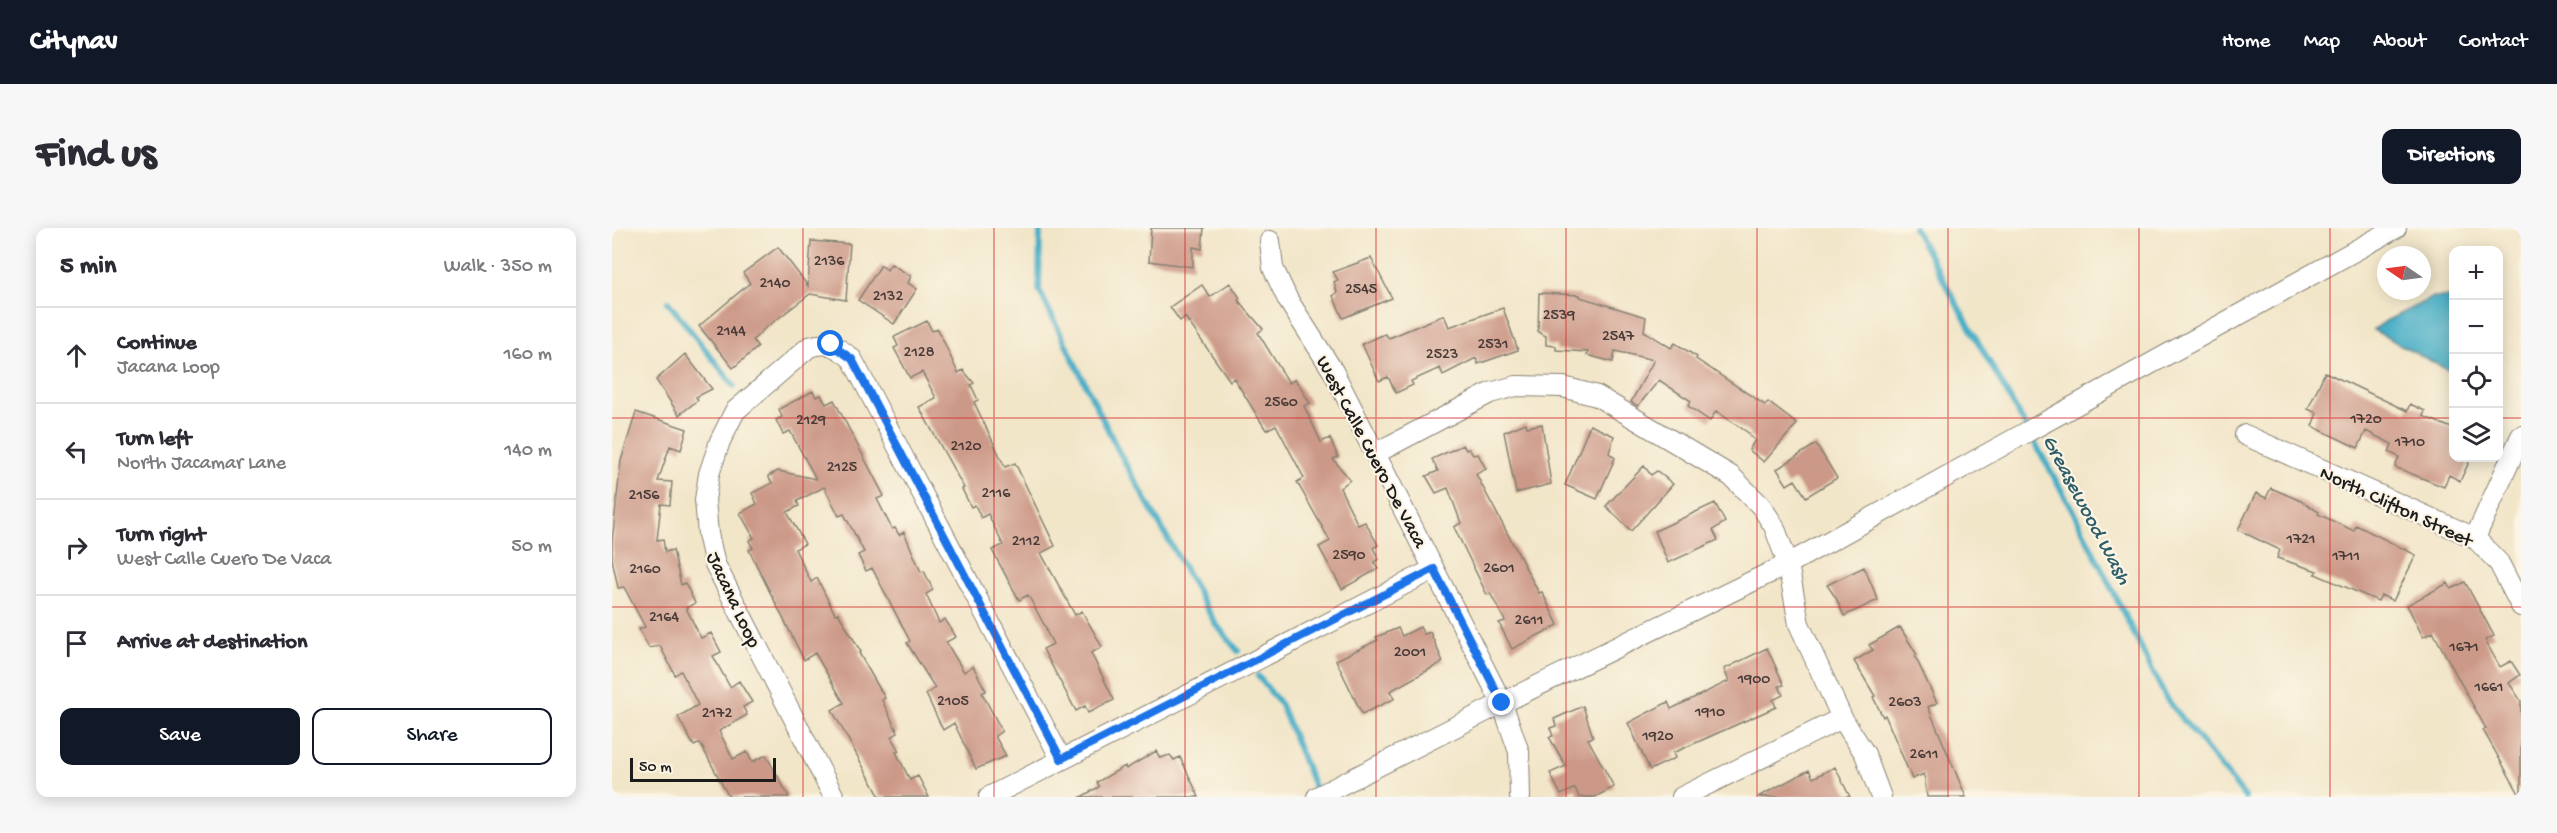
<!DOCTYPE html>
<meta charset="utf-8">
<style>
:root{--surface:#fff;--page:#f7f7f7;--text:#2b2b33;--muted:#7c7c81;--line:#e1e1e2;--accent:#111827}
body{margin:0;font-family:"Gochi Hand",sans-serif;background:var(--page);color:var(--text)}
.controls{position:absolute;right:18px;top:18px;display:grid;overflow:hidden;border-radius:12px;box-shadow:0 3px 15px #0003}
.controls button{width:54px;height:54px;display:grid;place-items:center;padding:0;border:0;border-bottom:2px solid var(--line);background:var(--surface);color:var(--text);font:30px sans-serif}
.compass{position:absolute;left:1765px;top:18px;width:54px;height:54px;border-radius:50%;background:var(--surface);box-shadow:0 3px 15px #0003;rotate:283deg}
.scale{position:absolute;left:18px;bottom:15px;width:146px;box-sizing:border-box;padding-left:6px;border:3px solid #1c1c1c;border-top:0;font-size:16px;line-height:21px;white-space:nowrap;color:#1c1c1c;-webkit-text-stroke:4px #fcf5e5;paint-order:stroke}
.stop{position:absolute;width:18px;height:18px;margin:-14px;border:4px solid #1a73e8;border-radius:50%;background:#fff}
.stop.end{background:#1a73e8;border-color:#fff;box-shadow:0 2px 6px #0008}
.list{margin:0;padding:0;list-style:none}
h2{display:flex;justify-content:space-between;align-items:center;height:78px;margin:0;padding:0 24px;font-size:26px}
h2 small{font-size:20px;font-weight:400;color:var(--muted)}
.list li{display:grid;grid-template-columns:39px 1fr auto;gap:18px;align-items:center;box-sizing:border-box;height:96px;padding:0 24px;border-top:2px solid var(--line)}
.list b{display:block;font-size:22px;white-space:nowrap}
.list p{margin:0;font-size:20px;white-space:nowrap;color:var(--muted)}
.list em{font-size:20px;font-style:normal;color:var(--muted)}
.actions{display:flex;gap:12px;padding:18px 24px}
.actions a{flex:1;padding:14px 0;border:2px solid var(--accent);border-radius:12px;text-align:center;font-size:21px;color:var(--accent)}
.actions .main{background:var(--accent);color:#fff}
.icon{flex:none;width:33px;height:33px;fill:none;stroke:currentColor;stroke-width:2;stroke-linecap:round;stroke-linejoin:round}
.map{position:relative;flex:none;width:1909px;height:569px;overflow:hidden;border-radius:12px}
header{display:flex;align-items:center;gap:36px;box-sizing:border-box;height:84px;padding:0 30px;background:var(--accent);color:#fff}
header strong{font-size:28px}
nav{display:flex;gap:33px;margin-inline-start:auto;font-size:21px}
.intro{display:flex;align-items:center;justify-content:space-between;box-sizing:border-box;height:144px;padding:0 36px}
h1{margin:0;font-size:42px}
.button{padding:15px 27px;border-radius:12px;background:var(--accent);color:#fff;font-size:21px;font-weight:700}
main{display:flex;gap:36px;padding:0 36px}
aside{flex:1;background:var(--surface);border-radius:12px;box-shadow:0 3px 15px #0003}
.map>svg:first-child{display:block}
</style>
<header>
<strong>Citynav</strong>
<nav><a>Home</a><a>Map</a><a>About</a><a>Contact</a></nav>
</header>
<div class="intro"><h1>Find us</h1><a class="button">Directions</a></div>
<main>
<aside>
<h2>5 min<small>Walk · 350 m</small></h2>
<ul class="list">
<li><svg class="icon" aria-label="ahead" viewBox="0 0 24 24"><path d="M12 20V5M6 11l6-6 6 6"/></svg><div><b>Continue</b><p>Jacana Loop</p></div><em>160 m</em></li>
<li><svg class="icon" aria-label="left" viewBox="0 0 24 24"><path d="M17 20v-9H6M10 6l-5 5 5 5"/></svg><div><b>Turn left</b><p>North Jacamar Lane</p></div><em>140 m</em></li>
<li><svg class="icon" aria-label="right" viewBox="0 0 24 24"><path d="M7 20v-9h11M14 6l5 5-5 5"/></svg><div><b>Turn right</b><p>West Calle Cuero De Vaca</p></div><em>50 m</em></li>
<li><svg class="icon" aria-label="arrive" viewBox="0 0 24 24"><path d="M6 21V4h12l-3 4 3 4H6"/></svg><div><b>Arrive at destination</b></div></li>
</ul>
<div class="actions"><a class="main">Save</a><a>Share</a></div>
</aside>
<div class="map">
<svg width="1909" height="569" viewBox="0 0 1909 569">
<rect width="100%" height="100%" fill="#fcf5e5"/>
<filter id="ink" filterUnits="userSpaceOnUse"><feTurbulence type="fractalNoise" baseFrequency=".0167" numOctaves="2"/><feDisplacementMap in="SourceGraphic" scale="12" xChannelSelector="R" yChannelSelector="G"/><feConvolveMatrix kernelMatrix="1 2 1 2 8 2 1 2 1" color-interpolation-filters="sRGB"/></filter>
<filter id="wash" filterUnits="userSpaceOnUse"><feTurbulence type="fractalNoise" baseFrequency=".008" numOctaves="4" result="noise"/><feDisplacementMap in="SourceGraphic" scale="24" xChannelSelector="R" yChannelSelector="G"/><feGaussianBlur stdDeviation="1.35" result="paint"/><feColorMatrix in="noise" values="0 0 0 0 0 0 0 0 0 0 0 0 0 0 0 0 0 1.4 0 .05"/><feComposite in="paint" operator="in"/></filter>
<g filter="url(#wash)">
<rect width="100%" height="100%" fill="#f2e6c9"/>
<!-- water -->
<path fill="#47aec6" stroke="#326571" stroke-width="1.5" d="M1821,69H1841V145L1761,102L1774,93Z"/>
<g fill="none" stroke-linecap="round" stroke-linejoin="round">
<!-- stream -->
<path stroke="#47aec6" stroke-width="6" d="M428,0L427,62L506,222L603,395L626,423
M1302,0L1460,281L1554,470L1633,569
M56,74L122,158
M646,448L669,477L705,566"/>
</g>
<g id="blocks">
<!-- building -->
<path fill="#cc9887" d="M539,0H592L590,21L581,19V39L537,33Z
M199,13L238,16L234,72L198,66L151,102L141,112L146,119L121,140L87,98L138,55L131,45L166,19L196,58Z
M759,30L780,70L731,90L721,68L725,64L722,54L726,52L721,44Z
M279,36L299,48L296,55L305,61L282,96L246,72L269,37L275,42Z
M618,55L628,70L626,72L651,101L646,105L677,155L683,151L698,175L692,178L709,214L718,210L726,229L721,231L738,252L728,260L746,297L753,294L766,317L761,320L767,331L762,334L766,341L730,361L707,319L718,313L685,254L692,250L664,197L654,202L622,150L618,153L573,89L568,93L558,79L590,57L598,69Z
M927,65L968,67V69L1034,89L1032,103L1059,120L1063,115L1085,129L1084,131L1153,177L1156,174L1185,196L1152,234L1137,222L1143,212L1137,208L1138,206L1104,183L1098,193L1076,178L1079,173L1047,152L1026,178L1019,174L1042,132L1003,123L1001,134L975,127L976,124L944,122V118L934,117V108L926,104Z
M891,80L906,122L866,136L864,130L831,147L828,140L799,153L801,157L784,165L776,149L767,153L750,116L773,106L777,110L832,87L837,99Z
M315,93L320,103L326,101L346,145L351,142L362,155L359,157L366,172L362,174L393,239L403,235L443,318L429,325L463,387L470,383L490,419L479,425L502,472L476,485L473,478L464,483L431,421L441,416L434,403L435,402L416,367L407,372L380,322L391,317L376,286L369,290L363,277L359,279L350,261L352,260L307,179L324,170L310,144L298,150L282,120L286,118L282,109Z
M73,126L100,161L84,169L86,172L67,187L44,152Z
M1713,144L1795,183L1798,176L1813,183L1811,188L1842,201V230H1859L1848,253L1837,247L1832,259L1783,239L1787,229L1777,224L1780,216L1754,203L1746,220L1700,198L1705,185L1696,181Z
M201,163L204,169L209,167L214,176L222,172L272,268L265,271L280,301L283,300L287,307L292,304L309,344L312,343L321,362L314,366L327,395L333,391L344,409L334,414L352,444L361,438L374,463L370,465L390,503L383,508L394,528L364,541L342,495L331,502L314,466L323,460L295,415L298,413L260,340L254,343L246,327L252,324L232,286L227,288L212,259L185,273L187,278L175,284L193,316L183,321L199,354L205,350L223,386L226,385L249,424L247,425L273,470L270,472L286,505L279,509L287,523L284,524L298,552L306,548L317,569H268L220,482L232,475L203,425L192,432L137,322L141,320L137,313L142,310L128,285L145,276L140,265L160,255L156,248L166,243L204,251L178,203L171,206L164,192L170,189L167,181Z
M24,184L75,201L69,222L58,218L46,253L60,254L58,277L49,276L45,312L51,311L53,324L61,322L69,357L73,355L83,375L74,380L89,410L99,405L109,424L101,428L118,459L127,453L140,474L131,479L135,487L107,503L121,531L135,524L140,534L154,527L177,569H117L88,515L82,518L66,489L86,477L69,443L63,447L48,418L37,420L27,401L33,399L12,359L6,360L0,331V314L9,233Z
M914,195L915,199L930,196L939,256L904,265L892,204Z
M978,197L1002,208L997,225L1003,230L985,271L953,257Z
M1204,216L1225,250L1194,269L1183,252L1175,257L1165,241Z
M851,217L854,222L857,221L861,227L866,226L874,241L864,246L927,365L930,364L946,397L900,421L887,395L893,393L878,365L875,367L842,299L849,295L836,260L824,265L814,248L826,243L820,231Z
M1032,238L1039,247L1045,243L1061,256L1019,303L994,278Z
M1659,260L1689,273L1707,284L1706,286L1742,303L1744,297L1804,327L1781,373L1769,367L1766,373L1703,346L1705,343L1665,330L1668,322L1626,302L1644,265L1654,270Z
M1103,275L1113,294L1101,302L1106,312L1056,335L1043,303Z
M1252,339L1266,372L1232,388L1224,370L1215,357Z
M1853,354L1882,408L1873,412L1888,439L1899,433L1908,447L1897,455L1909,473V569L1871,502L1874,501L1821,404L1811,409L1795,377L1836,355L1839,361Z
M808,399L812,406L818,404L831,434L778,463L782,471L750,486L724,432L766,412L764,409L786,400L790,408Z
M1288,399L1305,427L1303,428L1325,475L1316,479L1354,569H1315L1312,546L1300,551L1273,487L1271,489L1261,469L1263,468L1242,433L1261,422L1257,417Z
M1155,420L1172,457L1167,458L1171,467L1161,472L1164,479L1061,525L1063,530L1038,542L1016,495L1056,474L1059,481L1117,453L1112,441Z
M971,478L981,509L976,511L1002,559L983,569H967L963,560L949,567L938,545L954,538L937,509L941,508L938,500L944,498L942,491Z
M544,523L548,530L558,527L562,532L568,529L587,569H469L487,559L485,554L513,538L514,541Z
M1223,539L1238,569H1146L1197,542L1201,550Z"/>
</g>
</g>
<g filter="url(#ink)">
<use href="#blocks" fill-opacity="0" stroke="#878172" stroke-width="1.5"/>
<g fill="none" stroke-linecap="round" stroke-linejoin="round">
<!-- minor casing -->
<g stroke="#878172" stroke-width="22">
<path id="minor" d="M658,13L661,40L676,72L721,143L890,475L907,524L908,569
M1633,207L1863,310L1887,335L1909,378
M764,225L878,165L904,158L951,159L985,168L1119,248L1149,278L1162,298L1176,336L1187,396L1230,490L1253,526L1269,569
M1863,310L1909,208
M222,569L103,336L96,306L93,272L97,246L108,213L123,183L197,119C216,113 225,118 240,131L449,531
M377,569L822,341
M705,569L890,475L1178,335L1784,0
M1070,569L1230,490"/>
</g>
<!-- minor -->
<use href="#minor" stroke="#fff" stroke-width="20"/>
</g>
</g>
<g fill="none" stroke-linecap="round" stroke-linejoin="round" filter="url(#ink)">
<!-- route -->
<path stroke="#1a73e8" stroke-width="8" d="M219,116L240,131L449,531L822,341L890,475"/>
</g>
<!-- grid -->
<path fill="none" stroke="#d62828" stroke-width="1.5" stroke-opacity="0.55" d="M191,0V569M382,0V569M573,0V569M764,0V569M954,0V569M1145,0V569M1336,0V569M1527,0V569M1718,0V569M0,190H1842M1886,190H1909M0,379H1909"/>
<g text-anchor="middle" stroke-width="4.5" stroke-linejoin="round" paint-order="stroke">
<!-- number labels -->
<g font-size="16" fill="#483b37">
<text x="217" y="37">2136</text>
<text x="163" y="59">2140</text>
<text x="749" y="65">2545</text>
<text x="276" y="72">2132</text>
<text x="947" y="91">2539</text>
<text x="119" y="107">2144</text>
<text x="1006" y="112">2547</text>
<text x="881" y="120">2531</text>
<text x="307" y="128">2128</text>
<text x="830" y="130">2523</text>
<text x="669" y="178">2560</text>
<text x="1754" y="195">1720</text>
<text x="199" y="196">2129</text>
<text x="1798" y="218">1710</text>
<text x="354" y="222">2120</text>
<text x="230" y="243">2125</text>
<text x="384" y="269">2116</text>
<text x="32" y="271">2156</text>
<text x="1689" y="315">1721</text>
<text x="414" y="317">2112</text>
<text x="737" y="331">2590</text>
<text x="1734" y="332">1711</text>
<text x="887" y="344">2601</text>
<text x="33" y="345">2160</text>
<text x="52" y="393">2164</text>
<text x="917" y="396">2611</text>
<text x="1852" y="423">1671</text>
<text x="798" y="428">2001</text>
<text x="1142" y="455">1900</text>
<text x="1877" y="463">1661</text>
<text x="341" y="477">2105</text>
<text x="1293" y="478">2603</text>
<text x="1098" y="488">1910</text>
<text x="105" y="489">2172</text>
<text x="1046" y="512">1920</text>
<text x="1312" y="530">2611</text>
</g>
<!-- street labels -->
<g font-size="20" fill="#1c1c1c" stroke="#fcf5e5">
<text transform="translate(761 223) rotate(62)" y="7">West Calle Cuero De Vaca</text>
<text transform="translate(1785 277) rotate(25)" y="7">North Clifton Street</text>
<text transform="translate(123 371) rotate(65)" y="7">Jacana Loop</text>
</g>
<!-- water labels -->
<g font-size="21" font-style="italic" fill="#2f5e68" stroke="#fcf5e5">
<text transform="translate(1476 281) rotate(62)" y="7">Greasewood Wash</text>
</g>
</g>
</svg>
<div class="controls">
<button>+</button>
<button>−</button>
<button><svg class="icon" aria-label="locate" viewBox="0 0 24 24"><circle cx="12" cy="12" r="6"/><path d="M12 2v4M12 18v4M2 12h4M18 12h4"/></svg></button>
<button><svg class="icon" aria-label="layers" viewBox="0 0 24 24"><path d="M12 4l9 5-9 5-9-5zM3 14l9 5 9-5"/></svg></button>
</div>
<svg class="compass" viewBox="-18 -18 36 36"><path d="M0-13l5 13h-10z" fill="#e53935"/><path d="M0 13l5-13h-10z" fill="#7c7c81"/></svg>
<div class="scale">50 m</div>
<div class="stop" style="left:219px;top:116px"></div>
<div class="stop end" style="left:890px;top:475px"></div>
</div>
</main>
